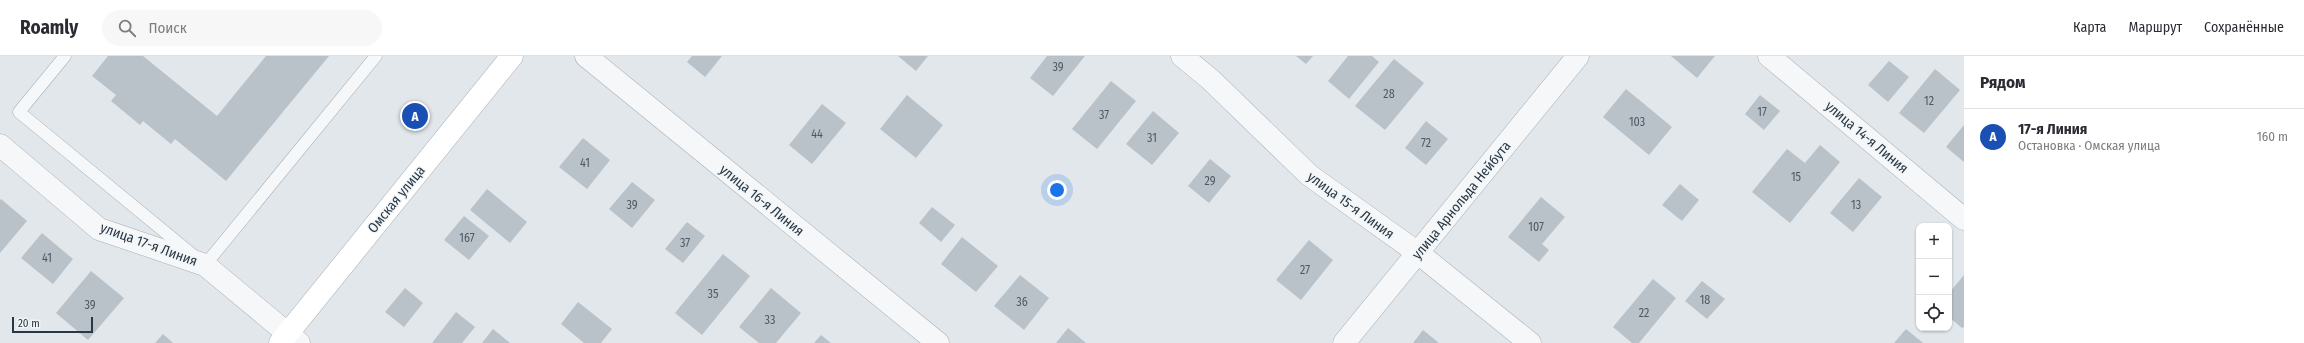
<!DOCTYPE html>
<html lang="ru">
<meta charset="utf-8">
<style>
:root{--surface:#fff;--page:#f7f7f7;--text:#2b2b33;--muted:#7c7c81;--line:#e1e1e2;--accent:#db2777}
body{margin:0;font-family:"Fira Sans Condensed",sans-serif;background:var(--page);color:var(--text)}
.controls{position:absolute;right:12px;bottom:12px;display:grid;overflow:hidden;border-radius:8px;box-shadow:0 1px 3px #0004}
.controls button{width:36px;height:36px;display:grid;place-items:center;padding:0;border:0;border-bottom:1px solid var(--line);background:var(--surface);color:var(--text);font:20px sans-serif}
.scale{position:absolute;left:12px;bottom:10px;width:81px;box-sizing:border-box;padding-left:4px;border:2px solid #293744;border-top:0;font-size:11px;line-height:14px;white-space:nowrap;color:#293744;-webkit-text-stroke:3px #f2f6f8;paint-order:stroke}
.you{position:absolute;left:1057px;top:134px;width:14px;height:14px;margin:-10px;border:3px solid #fff;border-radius:50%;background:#1a73e8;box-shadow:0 0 0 6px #1a73e833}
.badge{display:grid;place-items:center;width:26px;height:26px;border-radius:50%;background:var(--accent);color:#fff;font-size:13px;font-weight:700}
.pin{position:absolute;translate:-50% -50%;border:2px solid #fff;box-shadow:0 1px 4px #0006}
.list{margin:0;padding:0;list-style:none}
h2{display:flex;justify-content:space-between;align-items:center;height:52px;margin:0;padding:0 16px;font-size:17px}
h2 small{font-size:13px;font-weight:400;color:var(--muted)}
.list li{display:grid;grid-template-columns:26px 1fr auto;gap:12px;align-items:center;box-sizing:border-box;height:56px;padding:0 16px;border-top:1px solid var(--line)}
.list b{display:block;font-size:15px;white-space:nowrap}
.list p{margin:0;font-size:13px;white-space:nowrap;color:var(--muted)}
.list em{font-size:13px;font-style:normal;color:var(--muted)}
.icon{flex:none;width:22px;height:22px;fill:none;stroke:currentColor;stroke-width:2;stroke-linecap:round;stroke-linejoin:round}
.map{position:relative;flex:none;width:1964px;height:287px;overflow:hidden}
header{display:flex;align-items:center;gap:24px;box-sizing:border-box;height:56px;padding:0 20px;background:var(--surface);border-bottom:1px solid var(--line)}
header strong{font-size:19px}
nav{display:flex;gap:22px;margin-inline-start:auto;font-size:14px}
.search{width:280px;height:36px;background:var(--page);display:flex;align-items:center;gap:10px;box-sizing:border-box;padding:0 14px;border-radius:22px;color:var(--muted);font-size:15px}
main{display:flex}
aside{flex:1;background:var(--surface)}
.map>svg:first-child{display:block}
</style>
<header>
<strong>Roamly</strong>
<div class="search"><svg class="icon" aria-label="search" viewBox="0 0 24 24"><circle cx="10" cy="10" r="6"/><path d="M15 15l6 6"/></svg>Поиск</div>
<nav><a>Карта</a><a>Маршрут</a><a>Сохранённые</a></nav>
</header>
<main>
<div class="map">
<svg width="1964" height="287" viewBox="0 0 1964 287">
<rect width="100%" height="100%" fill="#e2e7eb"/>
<!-- building -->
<path fill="#b9c1c9" d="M108,0H143L217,60L266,0H329L226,125L175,83L171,88L143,65L140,69L111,45L116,39L92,20Z
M692,0H722L705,21L687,6Z
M898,0H928L916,15Z
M1047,0H1085L1053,40L1030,22Z
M1296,0H1313L1306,8Z
M1348,0H1372L1379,6L1349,43L1328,25Z
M1671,0H1715L1697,22Z
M1394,3L1424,27L1385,74L1355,50Z
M1889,5L1909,21L1888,46L1868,29Z
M1935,13L1960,34L1924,77L1899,57Z
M1111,25L1136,45L1097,93L1072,73Z
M1626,33L1672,71L1649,99L1603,61Z
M907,39L943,69L916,102L880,73Z
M1760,39L1780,55L1764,74L1745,58Z
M822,48L846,67L812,108L789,89Z
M1153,55L1179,77L1152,109L1126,88Z
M1426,65L1448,83L1426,109L1405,92Z
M1964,69V106L1946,91Z
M583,82L610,104L587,133L559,111Z
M1820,89L1840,106L1790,167L1752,136L1787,93L1805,107Z
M1210,103L1231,120L1209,147L1188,130Z
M1859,122L1882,141L1853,176L1830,157Z
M632,126L655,144L632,172L609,153Z
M1680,128L1699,144L1682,165L1662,149Z
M487,133L527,166L510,187L470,154Z
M1541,141L1565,161L1542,188L1549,194L1539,206L1508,181Z
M1,143L27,165L0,197V144Z
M932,151L955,169L941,186L919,167Z
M464,160L489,180L469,204L444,184Z
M687,166L705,180L683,207L665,193Z
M42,177L73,203L53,228L21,202Z
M962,181L998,210L976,236L941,208Z
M1309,184L1333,204L1301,244L1276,224Z
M723,198L750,220L702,279L675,257Z
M91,215L124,242L88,284L56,257Z
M1020,219L1049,242L1024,274L994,250Z
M1964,219V271L1962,272L1949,261V237Z
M1653,223L1676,242L1639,287H1632L1613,271Z
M1702,225L1725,243L1707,263L1685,245Z
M405,232L423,247L404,271L385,256Z
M771,232L801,257L776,287H759L739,271Z
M578,246L612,273L601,287H584L561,268Z
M456,256L475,271L462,287H432Z
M1068,272L1086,287H1056Z
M493,273L510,287H482Z
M1906,273L1923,287H1894Z
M1423,274L1439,287H1413Z
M163,278L173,287H155Z
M821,279L831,287H814Z"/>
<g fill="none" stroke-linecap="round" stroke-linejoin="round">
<!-- service casing -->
<g stroke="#a7afb6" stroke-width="13">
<path id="service" d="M65,0L19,56L205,209L376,0"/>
</g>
<!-- minor casing -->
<g stroke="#a7afb6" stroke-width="23">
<path id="minor" d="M586,0L938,287
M1182,0L1211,24L1309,119L1418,197L1530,287
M1769,0L1964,163
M0,89L99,173L205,209L299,287"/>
</g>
<!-- tertiary casing -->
<g stroke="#a7afb6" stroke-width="23">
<path id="tertiary" d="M1344,287L1578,0"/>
</g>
<!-- secondary casing -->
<g stroke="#a7afb6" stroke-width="23">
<path id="secondary" d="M280,287L512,0"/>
</g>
<!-- service -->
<use href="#service" stroke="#f5f7f9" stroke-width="12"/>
<!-- minor -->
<use href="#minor" stroke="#f5f7f9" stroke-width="22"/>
<!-- tertiary -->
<use href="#tertiary" stroke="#f5f7f9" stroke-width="22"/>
<!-- secondary -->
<use href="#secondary" stroke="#fff" stroke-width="22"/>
</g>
<g text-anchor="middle" stroke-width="3" stroke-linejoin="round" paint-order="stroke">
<!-- number labels -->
<g font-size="12" fill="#4d5a65">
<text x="1058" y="15">39</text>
<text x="1389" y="42">28</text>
<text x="1929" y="49">12</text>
<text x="1762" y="60">17</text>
<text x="1104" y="63">37</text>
<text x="1637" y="70">103</text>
<text x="817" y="82">44</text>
<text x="1152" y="86">31</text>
<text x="1426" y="91">72</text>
<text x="585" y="111">41</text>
<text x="1796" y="125">15</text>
<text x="1210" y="129">29</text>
<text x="632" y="153">39</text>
<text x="1856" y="153">13</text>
<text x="1536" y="175">107</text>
<text x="467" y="186">167</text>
<text x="685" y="191">37</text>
<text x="47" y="206">41</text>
<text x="1305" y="218">27</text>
<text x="713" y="242">35</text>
<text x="1705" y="248">18</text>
<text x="1022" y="250">36</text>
<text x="90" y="253">39</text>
<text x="1644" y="261">22</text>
<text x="770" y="268">33</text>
</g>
<!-- street labels -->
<g font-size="14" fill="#293744" stroke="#f2f6f8">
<text transform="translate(1867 81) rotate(40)" y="5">улица 14-я Линия</text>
<text transform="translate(396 143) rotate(-51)" y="5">Омская улица</text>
<text transform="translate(762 144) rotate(39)" y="5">улица 16-я Линия</text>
<text transform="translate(1461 144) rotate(-51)" y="5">улица Арнольда Нейбута</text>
<text transform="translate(1351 149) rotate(36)" y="5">улица 15-я Линия</text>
<text transform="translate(149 188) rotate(20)" y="5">улица 17-я Линия</text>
</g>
</g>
</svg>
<div class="controls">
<button>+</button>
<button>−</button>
<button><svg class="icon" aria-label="locate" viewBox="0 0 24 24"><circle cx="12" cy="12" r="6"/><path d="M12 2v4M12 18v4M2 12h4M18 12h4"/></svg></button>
</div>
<div class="scale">20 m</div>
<div class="you"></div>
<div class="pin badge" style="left:415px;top:60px;background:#1a4fb4">A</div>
</div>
<aside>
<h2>Рядом<small></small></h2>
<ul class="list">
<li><span class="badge" style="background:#1a4fb4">A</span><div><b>17-я Линия</b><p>Остановка · Омская улица</p></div><em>160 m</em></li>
</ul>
</aside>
</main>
